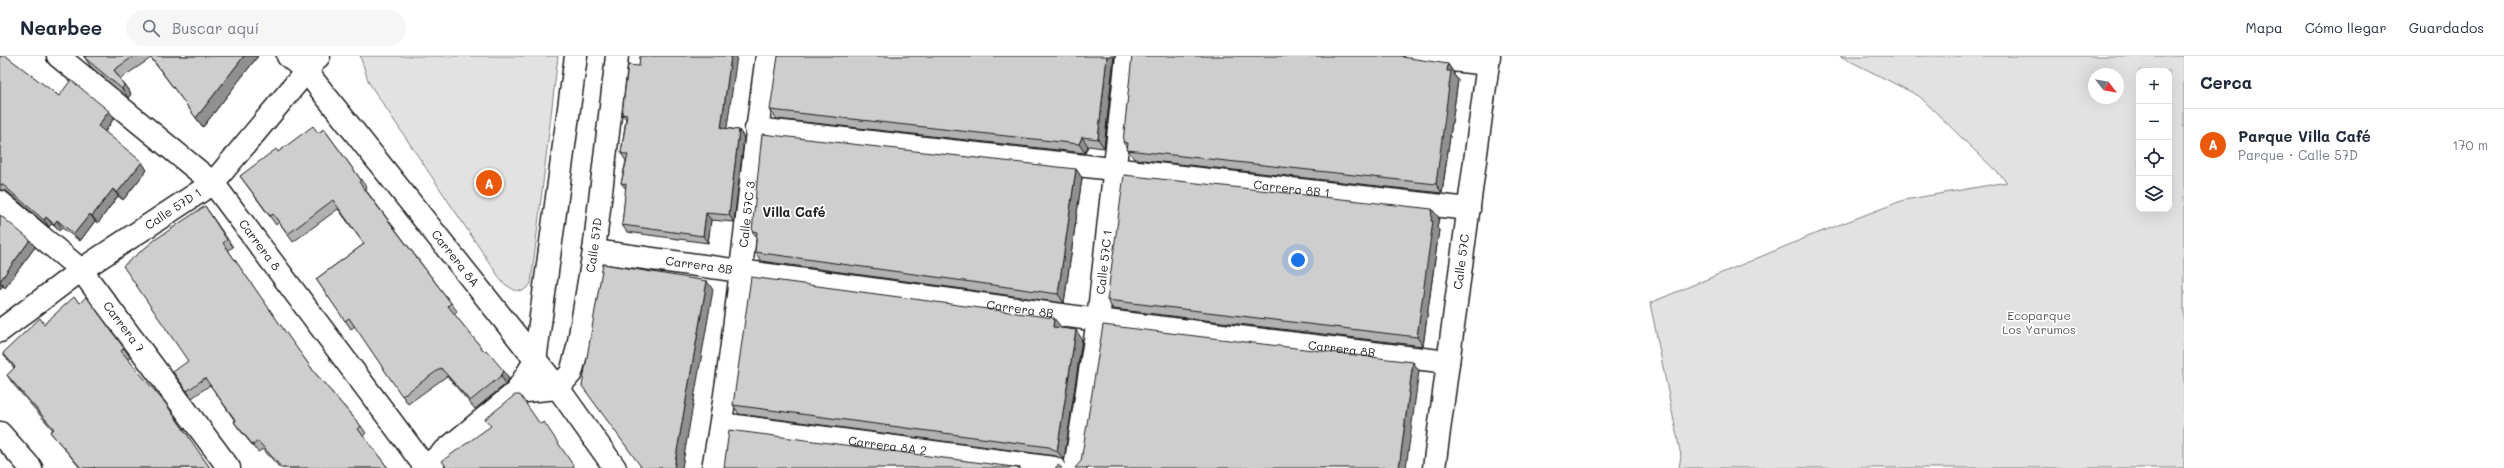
<!DOCTYPE html>
<html lang="es">
<meta charset="utf-8">
<style>
:root{--surface:#fff;--page:#f6f6f7;--text:#1f2937;--muted:#747a83;--line:#e0e1e3;--accent:#ea580c}
body{margin:0;font-family:Mali,sans-serif;background:var(--page);color:var(--text)}
.controls{position:absolute;right:12px;top:12px;display:grid;overflow:hidden;border-radius:8px;box-shadow:0 4px 16px #0002}
.controls button{width:36px;height:36px;display:grid;place-items:center;padding:0;border:0;border-bottom:1px solid var(--line);background:var(--surface);color:var(--text);font:20px sans-serif}
.compass{position:absolute;left:2088px;top:12px;width:36px;height:36px;border-radius:50%;background:var(--surface);box-shadow:0 4px 16px #0002;rotate:121deg}
.you{position:absolute;left:1298px;top:204px;width:14px;height:14px;margin:-10px;border:3px solid #fff;border-radius:50%;background:#1a73e8;box-shadow:0 0 0 6px #1a73e833}
.badge{display:grid;place-items:center;width:26px;height:26px;border-radius:50%;background:var(--accent);color:#fff;font-size:13px;font-weight:700}
.pin{position:absolute;translate:-50% -50%;border:2px solid #fff;box-shadow:0 1px 4px #0006}
.list{margin:0;padding:0;list-style:none}
h2{display:flex;justify-content:space-between;align-items:center;height:52px;margin:0;padding:0 16px;font-size:17px}
h2 small{font-size:13px;font-weight:400;color:var(--muted)}
.list li{display:grid;grid-template-columns:26px 1fr auto;gap:12px;align-items:center;box-sizing:border-box;height:72px;padding:0 16px;border-top:1px solid var(--line)}
.list b{display:block;font-size:15px;white-space:nowrap}
.list p{margin:0;font-size:13px;white-space:nowrap;color:var(--muted)}
.list em{font-size:13px;font-style:normal;color:var(--muted)}
.icon{flex:none;width:22px;height:22px;fill:none;stroke:currentColor;stroke-width:2;stroke-linecap:round;stroke-linejoin:round}
.map{position:relative;flex:none;width:2184px;height:412px;overflow:hidden}
header{display:flex;align-items:center;gap:24px;box-sizing:border-box;height:56px;padding:0 20px;background:var(--surface);border-bottom:1px solid var(--line)}
header strong{font-size:19px}
nav{display:flex;gap:22px;margin-inline-start:auto;font-size:14px}
.search{width:280px;height:36px;background:var(--page);display:flex;align-items:center;gap:10px;box-sizing:border-box;padding:0 14px;border-radius:22px;color:var(--muted);font-size:15px}
main{display:flex}
aside{flex:1;background:var(--surface)}
.map>svg:first-child{display:block}
</style>
<header>
<strong>Nearbee</strong>
<div class="search"><svg class="icon" aria-label="search" viewBox="0 0 24 24"><circle cx="10" cy="10" r="6"/><path d="M15 15l6 6"/></svg>Buscar aquí</div>
<nav><a>Mapa</a><a>Cómo llegar</a><a>Guardados</a></nav>
</header>
<main>
<div class="map">
<svg width="2184" height="412" viewBox="0 0 2184 412">
<rect width="100%" height="100%" fill="#fff"/>
<filter id="ink" filterUnits="userSpaceOnUse"><feTurbulence type="fractalNoise" baseFrequency=".025" numOctaves="2"/><feDisplacementMap in="SourceGraphic" scale="8" xChannelSelector="R" yChannelSelector="G"/><feConvolveMatrix kernelMatrix="1 2 1 2 8 2 1 2 1" color-interpolation-filters="sRGB"/></filter>
<g filter="url(#ink)">
<!-- green -->
<path fill="#e2e2e2" stroke="#7f7f7f" fill-rule="evenodd" d="M360,0H558L531,228L523,235L514,234L503,227L369,27Z
M1840,0H2184V412H1679L1681,400L1650,247L1810,180L1904,144L2007,126L1919,40ZM2139,15H2169V153H2139ZM2094,18H2118V42H2094Z"/>
<g fill="none" stroke-linecap="round" stroke-linejoin="round">
<!-- minor casing -->
<g stroke="#1c1c1c" stroke-width="25">
<g id="minor">
<path id="s1" d="M58,0L213,127L426,412"/>
<path id="s2" d="M288,0L306,15L558,332L615,412"/>
<path d="M1416,0L1488,8"/>
<path id="s3" d="M756,73L1469,153"/>
<path id="s4" d="M0,146L81,214L229,412"/>
<path id="s5" d="M594,195L1098,264L1448,306"/>
<path id="s6" d="M0,275L81,214L213,127L319,0"/>
<path id="s7" d="M516,336L558,332L571,317L578,291L594,195L617,0"/>
<path id="s8" d="M721,368L1054,412"/>
<path d="M0,377L31,412"/>
<path d="M424,412L516,336L535,305L576,0"/>
<path id="s9" d="M713,412C738,276 747,137 767,0"/>
<path id="s10" d="M1075,412L1098,264L1127,0"/>
<path id="s11" d="M1434,412L1489,0"/>
</g>
</g>
<!-- minor -->
<use href="#minor" stroke="#fff" stroke-width="22"/>
</g>
<!-- wall -->
<path fill="#b1b1b1" stroke="#1c1c1c" d="M0,0L59,40L114,62L105,76L147,114L123,144L118,140L98,167L95,165L80,185L62,172L59,175L52,168L49,171L8,136L2,134H0Z
M83,0H258L203,71L151,2L120,23L131,38L128,42L91,11L85,2Z
M1114,0L1104,92L1088,90L1085,97L777,63L770,54Z
M1404,0L1405,2L1454,17V19L1458,24L1442,137L1134,103L1123,86Z
M622,58L739,74L744,82L734,166L711,164L708,187L627,176L622,169L626,133L621,127L626,105L621,97L626,63Z
M324,73L367,132L365,133L451,247L457,255L454,258L484,295L509,323L506,328L475,353L447,320L408,348L355,270L351,273L316,223L364,188L338,153L293,186L279,166L276,169L240,120L278,96L318,77Z
M1076,113L1082,122L1064,247L761,205L755,196L757,182L752,175Z
M205,150L233,191L228,194L289,282L315,317L361,370L366,377L363,380L388,412H280L263,393L258,396L239,373L234,366L235,365L210,329L192,342L178,323L188,305Z
M0,159L35,191L5,232L3,230L0,233Z
M1439,162L1437,172L1439,174L1423,290L1113,253L1107,244Z
M80,247L124,292L130,301L128,303L210,412H80L57,384L50,376L53,374L13,328L7,319L14,312L3,297L44,268Z
M1061,271L1060,272L1082,283L1064,404L1056,400L739,358L733,349Z"/>
<!-- shaded-wall -->
<path fill="#909090" stroke="#1c1c1c" d="M244,0H258L203,71L196,62Z
M731,0H737L726,79L721,72Z
M1107,0H1114L1104,92L1098,83Z
M1448,8L1454,17V19L1458,24L1442,137L1436,128Z
M114,14L131,38L128,42L122,33Z
M109,55L114,62L103,78L98,70Z
M739,74L744,82L734,166L729,159Z
M1082,81L1088,90L1085,97L1079,88Z
M142,106L147,114L123,144L117,137Z
M1076,113L1082,122L1064,247L1058,238Z
M113,133L118,140L98,167L92,160Z
M1432,153L1439,162L1437,172L1439,174L1423,290L1417,281Z
M706,157L711,164L708,187L703,180Z
M90,158L95,165L80,185L74,178Z
M46,161L52,168L49,171L44,164Z
M57,164L62,172L59,175L54,168Z
M30,184L35,191L5,232L0,225Z
M707,225L713,234L682,412H674Z
M0,227L3,230L0,233Z
M1054,262L1061,271L1059,280L1053,271Z
M1076,274L1082,283L1064,404L1057,395Z
M1413,306L1419,315L1406,412H1399Z
M504,315L509,323L506,328L501,320Z"/>
<!-- building -->
<path fill="#cecece" stroke="#1c1c1c" d="M0,0H6L59,40L71,24L109,55L98,70L142,106L117,137L113,133L92,160L90,158L74,178L57,164L54,168L46,161L44,164L3,129L0,128Z
M86,0H134L114,14L124,29L122,33L85,2Z
M150,0H244L196,62Z
M640,0H731L721,72L739,74L729,159L706,157L703,180L622,169L626,128L621,127L628,99L621,97L627,59L622,58L628,9L639,10Z
M778,0H1107L1098,83L1082,81L1079,88L770,54Z
M1132,0H1402L1403,1L1448,8L1447,15H1451L1436,128L1127,94L1128,87L1123,86Z
M313,70L318,77L324,73L361,124L359,126L451,247L448,250L484,295L486,294L504,315L501,320L470,345L441,312L402,340L349,262L345,265L316,223L364,188L333,144L288,178L273,158L270,160L240,120L276,93L278,96Z
M762,78L1076,113L1058,238L755,196L757,176L752,175Z
M1124,119L1432,153L1431,165H1433L1417,281L1107,244Z
M205,150L227,184L223,187L289,281L315,317L361,370L358,373L388,412H282L258,385L253,389L234,366L236,365L205,322L187,335L173,316L188,305L123,210L156,183Z
M0,159L30,184L0,225Z
M603,208L707,225L674,412H642L582,330Z
M751,221L1054,262L1053,271L1076,274L1057,395L1049,391L733,349Z
M74,241L80,247L86,241L88,243L124,292L121,295L166,348L210,412H95L94,411L93,412H81L50,376L54,373L7,319L15,311L3,297L40,262L44,268Z
M1103,269L1413,306L1399,412H1075L1081,405Z
M515,339H520L540,368L544,366L575,412H447L442,405L491,370L485,363Z
M729,374L1021,412H724Z
M1058,409L1062,412H1055Z"/>
</g>
<g text-anchor="middle" stroke-width="3.5" stroke-linejoin="round" paint-order="stroke">
<!-- street labels -->
<g font-size="12" fill="#1c1c1c" stroke="#fff">
<text dy="4" stroke="none"><textPath href="#s3" startOffset="539">Carrera 8B 1</textPath></text>
<text dy="4" stroke="none"><textPath href="#s6" startOffset="212">Calle 57D 1</textPath></text>
<text dy="4" stroke="none"><textPath href="#s9" startOffset="256">Calle 57C 3</textPath></text>
<text dy="4" stroke="none"><textPath href="#s1" startOffset="278">Carrera 8</textPath></text>
<text dy="4" stroke="none"><textPath href="#s7" startOffset="192">Calle 57D</textPath></text>
<text dy="4" stroke="none"><textPath href="#s2" startOffset="263">Carrera 8A</textPath></text>
<text dy="4" stroke="none"><textPath href="#s10" startOffset="208">Calle 57C 1</textPath></text>
<text dy="4" stroke="none"><textPath href="#s11" startOffset="208">Calle 57C</textPath></text>
<text dy="4" stroke="none"><textPath href="#s5" startOffset="106">Carrera 8B</textPath></text>
<text dy="4" stroke="none"><textPath href="#s5" startOffset="430">Carrera 8B</textPath></text>
<text dy="4" stroke="none"><textPath href="#s4" startOffset="177">Carrera 7</textPath></text>
<text dy="4" stroke="none"><textPath href="#s5" startOffset="754">Carrera 8B</textPath></text>
<text dy="4" stroke="none"><textPath href="#s8" startOffset="168">Carrera 8A 2</textPath></text>
</g>
<!-- park labels -->
<g font-size="12" fill="#575757" stroke="#fff">
<text x="2039" y="264">Ecoparque<tspan x="2039" dy="14">Los Yarumos</tspan></text>
</g>
<!-- neighbourhood labels -->
<g font-size="13" font-weight="bold" fill="#1c1c1c" stroke="#fff">
<text x="794" y="161">Villa Café</text>
</g>
</g>
</svg>
<div class="controls">
<button>+</button>
<button>−</button>
<button><svg class="icon" aria-label="locate" viewBox="0 0 24 24"><circle cx="12" cy="12" r="6"/><path d="M12 2v4M12 18v4M2 12h4M18 12h4"/></svg></button>
<button><svg class="icon" aria-label="layers" viewBox="0 0 24 24"><path d="M12 4l9 5-9 5-9-5zM3 14l9 5 9-5"/></svg></button>
</div>
<svg class="compass" viewBox="-18 -18 36 36"><path d="M0-13l5 13h-10z" fill="#e53935"/><path d="M0 13l5-13h-10z" fill="#747a83"/></svg>
<div class="you"></div>
<div class="pin badge" style="left:489px;top:127px">A</div>
</div>
<aside>
<h2>Cerca<small></small></h2>
<ul class="list">
<li><span class="badge">A</span><div><b>Parque Villa Café</b><p>Parque · Calle 57D</p></div><em>170 m</em></li>
</ul>
</aside>
</main>
